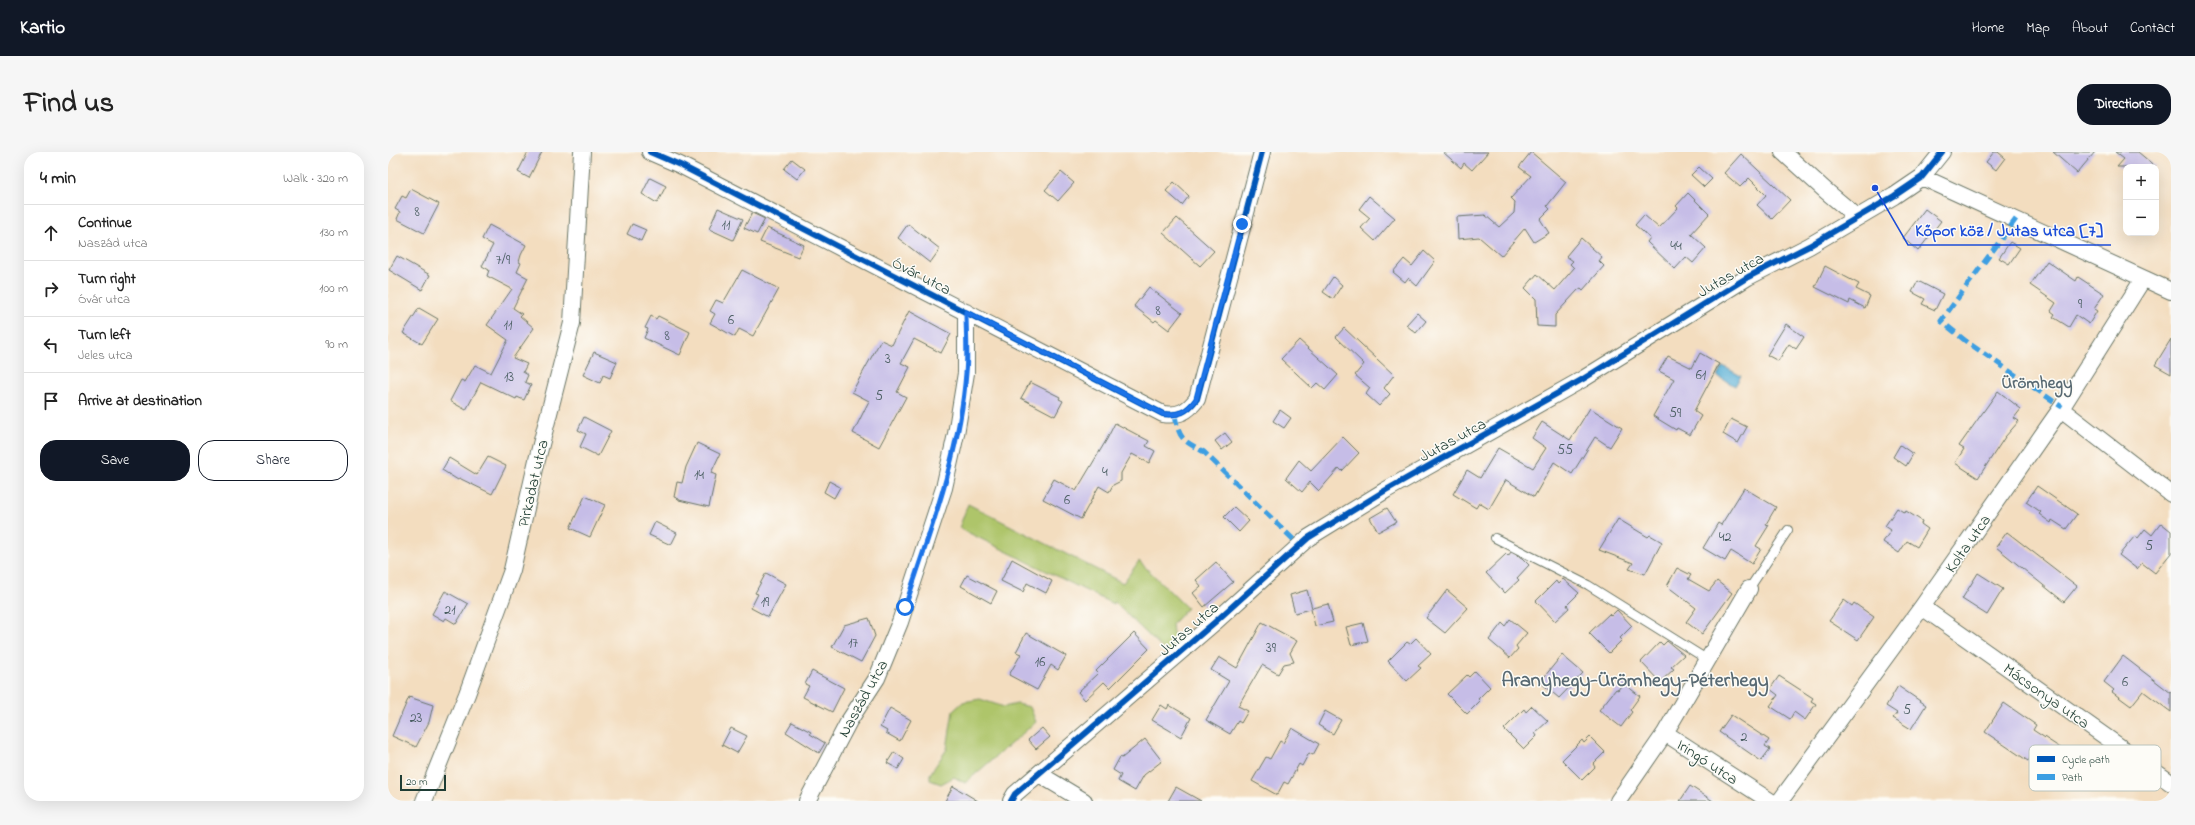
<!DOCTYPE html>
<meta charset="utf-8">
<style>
:root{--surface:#fff;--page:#f6f6f6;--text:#222;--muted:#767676;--line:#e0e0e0;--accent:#111827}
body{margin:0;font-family:"Indie Flower",sans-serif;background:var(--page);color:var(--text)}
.controls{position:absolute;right:12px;top:12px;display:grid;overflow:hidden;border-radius:8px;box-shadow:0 4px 16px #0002}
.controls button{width:36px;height:36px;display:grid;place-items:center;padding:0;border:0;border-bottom:1px solid var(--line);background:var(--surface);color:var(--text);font:20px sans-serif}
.scale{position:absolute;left:12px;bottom:10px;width:46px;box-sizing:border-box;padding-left:4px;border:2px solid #1f3d34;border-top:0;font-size:11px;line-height:14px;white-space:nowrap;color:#1f3d34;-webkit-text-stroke:3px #fdfcf7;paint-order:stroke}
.stop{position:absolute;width:12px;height:12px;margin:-9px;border:3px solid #1a73e8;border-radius:50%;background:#fff}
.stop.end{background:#1a73e8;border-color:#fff;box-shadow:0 1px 4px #0008}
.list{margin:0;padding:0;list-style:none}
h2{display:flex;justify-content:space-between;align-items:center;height:52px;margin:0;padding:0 16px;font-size:17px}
h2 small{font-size:13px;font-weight:400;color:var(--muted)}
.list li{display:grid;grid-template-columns:26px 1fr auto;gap:12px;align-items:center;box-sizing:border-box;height:56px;padding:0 16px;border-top:1px solid var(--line)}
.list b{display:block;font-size:15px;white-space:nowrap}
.list p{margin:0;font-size:13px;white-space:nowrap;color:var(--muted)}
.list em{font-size:13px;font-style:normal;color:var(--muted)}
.actions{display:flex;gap:8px;padding:12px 16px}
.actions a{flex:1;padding:9px 0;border:1px solid var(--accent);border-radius:16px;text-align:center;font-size:14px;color:var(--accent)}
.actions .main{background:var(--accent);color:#fff}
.icon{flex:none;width:22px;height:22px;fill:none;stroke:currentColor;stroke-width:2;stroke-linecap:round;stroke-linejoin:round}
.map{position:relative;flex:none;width:1783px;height:649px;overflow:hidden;border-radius:16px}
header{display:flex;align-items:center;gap:24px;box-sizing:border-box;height:56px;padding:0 20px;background:var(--accent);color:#fff}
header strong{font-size:19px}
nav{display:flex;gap:22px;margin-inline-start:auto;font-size:14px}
.intro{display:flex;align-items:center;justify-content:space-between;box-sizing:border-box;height:96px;padding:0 24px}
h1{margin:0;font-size:28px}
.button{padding:10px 18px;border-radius:16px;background:var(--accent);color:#fff;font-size:14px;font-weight:700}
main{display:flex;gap:24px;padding:0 24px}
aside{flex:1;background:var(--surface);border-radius:16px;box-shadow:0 4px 16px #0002}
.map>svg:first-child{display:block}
</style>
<header>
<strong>Kartio</strong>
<nav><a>Home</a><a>Map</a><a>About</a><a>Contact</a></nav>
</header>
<div class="intro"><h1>Find us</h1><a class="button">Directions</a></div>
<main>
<aside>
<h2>4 min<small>Walk · 320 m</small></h2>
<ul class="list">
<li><svg class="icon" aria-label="ahead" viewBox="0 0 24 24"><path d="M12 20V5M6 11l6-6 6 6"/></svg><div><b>Continue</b><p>Naszád utca</p></div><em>130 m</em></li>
<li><svg class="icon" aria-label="right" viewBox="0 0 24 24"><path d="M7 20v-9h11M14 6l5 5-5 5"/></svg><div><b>Turn right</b><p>Óvár utca</p></div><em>100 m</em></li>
<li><svg class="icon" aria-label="left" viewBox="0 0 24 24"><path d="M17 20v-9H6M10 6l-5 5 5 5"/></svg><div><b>Turn left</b><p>Jeles utca</p></div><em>90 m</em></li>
<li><svg class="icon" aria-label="arrive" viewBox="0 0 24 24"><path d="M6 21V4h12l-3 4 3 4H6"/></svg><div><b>Arrive at destination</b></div></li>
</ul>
<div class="actions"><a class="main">Save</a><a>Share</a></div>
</aside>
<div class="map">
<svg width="1783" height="649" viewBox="0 0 1783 649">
<rect width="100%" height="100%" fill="#fdfcf7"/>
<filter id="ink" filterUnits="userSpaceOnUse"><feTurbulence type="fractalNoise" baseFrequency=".025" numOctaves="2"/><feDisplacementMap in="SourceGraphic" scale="8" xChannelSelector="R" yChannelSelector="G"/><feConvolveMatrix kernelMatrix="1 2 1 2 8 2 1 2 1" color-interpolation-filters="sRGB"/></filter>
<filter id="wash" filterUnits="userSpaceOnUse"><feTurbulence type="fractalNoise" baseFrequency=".012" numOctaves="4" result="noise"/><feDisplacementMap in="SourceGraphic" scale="16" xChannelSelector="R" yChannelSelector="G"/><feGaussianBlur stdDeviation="0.9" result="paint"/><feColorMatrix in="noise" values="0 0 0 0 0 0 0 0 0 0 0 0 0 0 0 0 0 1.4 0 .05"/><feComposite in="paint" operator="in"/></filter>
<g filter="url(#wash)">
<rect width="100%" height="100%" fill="#f3ddbf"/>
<!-- green -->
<path fill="#aec56b" stroke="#668150" d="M580,352L735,431L751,409L799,456L784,472L785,481L792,491L780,502L726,450L725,452L571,376Z
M592,547L616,555L629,552L642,555L648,570L577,631L566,625L553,632L542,628V622L559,597L565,559L575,550Z"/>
<!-- water -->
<path fill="#58afd5" stroke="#3c7684" d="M1335,214L1353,224L1347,234L1329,224Z"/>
<g id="blocks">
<!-- building -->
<path fill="#c6bde7" d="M140,0H154L141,26L130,20Z
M1055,0H1100L1084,18L1076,11L1073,16Z
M1143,0L1178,30L1159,54L1162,57L1152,67L1161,81L1146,90L1137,76L1113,104L1091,85L1070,87L1069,65L1097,63L1111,75L1126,61L1127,50L1123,46L1143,24L1131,15Z
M1606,0H1610L1617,6L1608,18L1598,10Z
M1665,0H1707L1689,21Z
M1727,0H1750L1768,15H1729L1736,7Z
M1353,2L1402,48L1384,67L1369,53L1378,43L1361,26L1352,35L1336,21Z
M404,7L417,17L409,27L396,17Z
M1311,15L1324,27L1316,35L1303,23Z
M673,20L686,31L670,49L657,38Z
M262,26L278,34L269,51L254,42Z
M786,30L801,44L794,53L778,39Z
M23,37L51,52L36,81L9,67L12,60L7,57L14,44L18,46Z
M1300,41L1321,62L1303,82L1318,96L1305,111L1298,105L1287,117L1259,90L1262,86L1247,73L1256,63L1271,76L1290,56L1288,54Z
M981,44L1007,66L987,89L973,76L982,66L971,57Z
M330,56L355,67L345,88L321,77Z
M1537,57L1553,69L1530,99L1515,86Z
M364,61L377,67L369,82L356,76Z
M789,66L826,99L812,114L775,81Z
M244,72L258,78L253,89L239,82Z
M520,72L552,97L542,111L510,86Z
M101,73L138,93L133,103L131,110L133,111L129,120L140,126L125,156L134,162L132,164L146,176L125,206L139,212L135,220L140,223L137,230L143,233L136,248L129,245L128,247L93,230L78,258L62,249L73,228L77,230L87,213L103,221L120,188L99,173L124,137L99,124L101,118L94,114L105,93L94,87Z
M379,76L416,93L410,105L372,90Z
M1193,86L1214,105L1211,109L1216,114L1195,138L1193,136L1190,138L1167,163V175L1149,174L1148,147L1137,136L1149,122L1167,138L1186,116L1182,112L1185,109L1178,104Z
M1622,90L1632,96L1621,112L1611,106Z
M1036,99L1047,109L1029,134L1020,126L1017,130L1005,120L1016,107L1024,114Z
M9,104L42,123L34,138L1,118Z
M1659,109L1688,129L1690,125L1716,142L1706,157L1709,159L1701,172L1688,163L1681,175L1665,165L1667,162L1663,159L1668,151L1642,133Z
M1437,114L1471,132L1468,137L1482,144L1477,156L1462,148L1461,152L1427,135Z
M354,118L391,137L365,184L351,177L347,185L322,171L327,162L322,159L328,148L335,151Z
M945,125L954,133L945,147L935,140Z
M1530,129L1555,142L1547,158L1534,152L1537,147L1524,140Z
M761,135L794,161L781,178L768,168L766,170L746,154Z
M31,156L50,167L34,192L15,181Z
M521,159L563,182L553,201L526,187L513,211L522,215L509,240L518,245L491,295L465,281L481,249L464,240L493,188L504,193Z
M1029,161L1038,169L1028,181L1018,173Z
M263,164L268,167L270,164L302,180L292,203L256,186L260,177L257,176Z
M1398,172L1416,185L1408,197L1401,192L1390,209L1379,203Z
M956,176L1006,223L996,236L1002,242L991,254L978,242L982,236L967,223L976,212L948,185Z
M1783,187V222L1767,213Z
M911,188L950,223L937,238L929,231L924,236L893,207Z
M206,200L229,210L222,226L215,223L212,231L195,223Z
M1312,201L1331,212L1306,259L1313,264L1302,283L1289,276L1288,278L1265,264L1286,227L1271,219L1280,204L1304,216Z
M642,230L672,245L671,247L675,249L667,264L633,246Z
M1610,239L1633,257L1626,266L1631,269L1617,285L1590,326L1567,311L1576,297L1571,294Z
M1202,256L1234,276L1222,295L1207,285L1184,322L1166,310L1146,345L1118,328L1101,357L1091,351L1088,356L1065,342L1079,318L1092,326L1110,296L1145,316L1158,296L1144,286L1154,270L1182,288Z
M892,258L903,266L896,276L885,269Z
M196,265L223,279L210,304L192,295L198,282L190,278Z
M1343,267L1359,275L1350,291L1335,282Z
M727,271L761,289L758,294L767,299L761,311L744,302L733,321V329L725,333L721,340L711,334L693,367L655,347L666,327L688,339L719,287Z
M837,281L844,290L834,298L827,289Z
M955,285L971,301L954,319L951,316L931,339L922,330L914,340L898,326L911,308L923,319Z
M309,291L332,302L323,321L328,323L321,355L291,348V347L286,345L289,330L294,331L298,315Z
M1512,293L1525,302L1518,314L1505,305Z
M100,305L118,314L104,342L71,326L70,328L54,318L61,306L89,323Z
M441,329L452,335L446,346L436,340Z
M1649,334L1689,362L1678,377L1664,368L1663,371L1651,362L1653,360L1638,350Z
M1356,336L1388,355L1378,372L1381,373L1368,394L1373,397L1364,412L1343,399L1337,409L1315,396L1330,371L1333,373Z
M197,344L217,353L202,385L182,376Z
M846,355L861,369L851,380L836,365Z
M999,356L1008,370L990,380L982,366Z
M1509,356L1517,361L1518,359L1534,369L1533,372L1540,377L1529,395L1519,389L1511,401L1495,390L1503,378L1497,374Z
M1230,367L1260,385L1262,383L1274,390L1257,422L1241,417L1245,411L1211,398Z
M267,370L289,381L283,393L261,383Z
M1773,371L1783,379V401L1767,421L1754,411L1749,417L1731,403L1747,384L1750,386L1757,377L1764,383Z
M1619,380L1689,434L1676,450L1608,395Z
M1123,400L1134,406L1141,413L1129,426L1131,428L1117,441L1098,421L1118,402L1120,404Z
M624,407L664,429L658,441L639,431L635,440L613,429Z
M828,410L845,430L816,455L805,441L813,434L808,428Z
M1289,416L1303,423L1300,427L1321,439L1329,429L1344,441L1314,482L1298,470L1308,456L1279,434Z
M378,421L398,432L380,465L363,456L370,442L367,441Z
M1590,421L1615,437L1599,463L1574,447Z
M579,423L609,439L603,451L573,434Z
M1175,427L1191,441L1179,453L1181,456L1167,469L1148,449L1168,429L1170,432Z
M919,438L924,456L940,452L945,470L927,474L923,457L907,461L902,443Z
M1059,438L1080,456L1057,481L1038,466Z
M57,439L80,452L68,472L58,466L56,469L44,462Z
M1456,448L1464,454L1466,451L1486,465L1470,488L1441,469Z
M1229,458L1244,474L1232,486L1234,488L1221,501L1201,481L1221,462L1223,464Z
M481,466L487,484L473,510L444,495L456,473Z
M1122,467L1139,481L1128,494L1130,497L1122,506L1101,488L1114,471L1117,474Z
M874,470L909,489L902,501L906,510L896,512L890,522L874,513L850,554L860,559L853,571L850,569L842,582L818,568L841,529L823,518L831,505L849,516Z
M975,471L980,489L963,493L958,475Z
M638,481L678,504L670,518L663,513L649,538L621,523L633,502L628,500Z
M746,481L761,497L722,536L716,530L697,548L690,540L710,521L708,519Z
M1028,486L1043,502L1030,514L1033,516L1019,529L1000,509L1019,490L1022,492Z
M1279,489L1296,503L1283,515L1286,517L1272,530L1253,510L1272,490L1275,493Z
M1174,503L1195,521L1171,546L1152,530Z
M1735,504L1783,541V560L1755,539L1743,554L1724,540L1726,538L1716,530Z
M424,519L456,536L444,560L415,545L421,534L417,532Z
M1087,519L1102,535L1090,547L1092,549L1079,562L1059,542L1079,523L1081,525Z
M1391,524L1425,546L1423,549L1428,552L1417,568L1406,560L1402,567L1382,554L1390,543L1382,537Z
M1235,531L1252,544L1242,558L1244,560L1233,575L1211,558L1228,537L1230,538Z
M1510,534L1538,553L1523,577L1505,566L1509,561L1498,554Z
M21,545L45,553L41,570L28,595L4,584Z
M1616,551L1648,573L1645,578L1697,612L1685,631L1644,604L1640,609L1597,580Z
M773,553L779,557L781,553L803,566L793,585L764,568Z
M1144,554L1160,569L1147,581L1149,584L1136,597L1116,577L1136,557L1138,560Z
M502,556L523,568L512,589L498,581L499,579L492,575Z
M937,559L953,568L945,582L930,573Z
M1343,563L1381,588L1377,594L1382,597L1373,609L1331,580Z
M404,570L423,580L422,582L437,591L431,601L398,580Z
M343,576L359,584L349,601L334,593Z
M654,576L662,585L648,597L640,588Z
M904,576L931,592L925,603L921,601L914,614L911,612L900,632L896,630L889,643L864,629L878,605L882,607L892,589L895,591Z
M1202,585L1217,600L1205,612L1207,615L1194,628L1174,608L1194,588L1196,591Z
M757,587L774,609L756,623L747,639L730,629L733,623L725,618L732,605L734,606Z
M506,600L516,607L510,617L499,611Z
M565,634L590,649H557Z
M1302,634L1325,649H1292Z
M788,635L813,649H780Z"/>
</g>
</g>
<g filter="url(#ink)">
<use href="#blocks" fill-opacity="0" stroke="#697565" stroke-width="1"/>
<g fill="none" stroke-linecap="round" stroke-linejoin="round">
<!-- lane casing -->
<g stroke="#697565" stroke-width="10">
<path id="lane" d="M1107,386L1200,433L1320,508
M1361,437L1400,378"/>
</g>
<!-- street casing -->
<g stroke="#697565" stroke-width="18">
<path id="street" d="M262,0L292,13L775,262C791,264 799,260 809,247L874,0
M1395,0L1438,39L1469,65
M1534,25L1783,139
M1673,257L1783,342
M1534,455L1783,631
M1277,581L1382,649
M651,622L696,649
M36,649L79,542L124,418L149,308L184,171L194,0
M419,649L461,569L489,526L512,470L556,336L568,282L578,221V160
M623,649L627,642L827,470L920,386L998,338L1195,227L1360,125L1421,94L1506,44L1534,25L1554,0
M1230,649L1277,581L1361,437
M1392,649L1534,455L1674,255L1755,127"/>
</g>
<!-- lane -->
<use href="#lane" stroke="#fff" stroke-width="8"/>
<!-- street -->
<use href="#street" stroke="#fff" stroke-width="16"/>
<!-- quiet -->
<path stroke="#3c9ee2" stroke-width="5" stroke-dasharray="10 5" stroke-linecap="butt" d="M1628,67L1553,169L1579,190L1674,255
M787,263C791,288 795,288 816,300L912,394"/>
<!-- cycleway casing -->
<g stroke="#fdfcf7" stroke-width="8">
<path id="cycleway" d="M262,0L292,13L775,262C791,264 799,260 809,247L874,0
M623,649L627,642L827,470L920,386L998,338L1195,227L1360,125L1421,94L1506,44L1534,25L1554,0"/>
</g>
<!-- cycleway -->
<use href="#cycleway" stroke="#0057b8" stroke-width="6"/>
</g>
</g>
<g fill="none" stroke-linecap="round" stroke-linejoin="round" filter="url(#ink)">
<!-- route -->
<path stroke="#1a73e8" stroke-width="5" d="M517,455C542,379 572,301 578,221C580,201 578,180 578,160L775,262C791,264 799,260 808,247L854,72"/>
</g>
<g text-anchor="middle" stroke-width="3" stroke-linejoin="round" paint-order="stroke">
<!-- number labels -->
<g font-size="14" fill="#495d61">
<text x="29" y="64">8</text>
<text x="338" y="77">11</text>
<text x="1288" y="98">44</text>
<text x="115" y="112">7/9</text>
<text x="1692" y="156">9</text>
<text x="770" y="163">8</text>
<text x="343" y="172">6</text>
<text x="120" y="177">11</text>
<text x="279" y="188">8</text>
<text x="500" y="211">3</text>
<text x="1313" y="227">61</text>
<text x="121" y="229">13</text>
<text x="491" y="248">5</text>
<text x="1287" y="265">59</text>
<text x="1177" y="302">55</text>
<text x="717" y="324">4</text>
<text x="311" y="327">14</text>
<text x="679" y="352">6</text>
<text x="1337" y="389">42</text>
<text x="1761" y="398">5</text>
<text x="377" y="454">19</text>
<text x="62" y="462">21</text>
<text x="465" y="495">17</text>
<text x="883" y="500">39</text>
<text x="652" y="514">16</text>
<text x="1737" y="534">6</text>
<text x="1519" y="562">5</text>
<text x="28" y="570">23</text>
<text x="1356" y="589">2</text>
</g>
<!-- street labels -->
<g font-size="16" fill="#1f3d34" stroke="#fdfcf7">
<text transform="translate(1342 122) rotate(-30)" y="6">Jutas utca</text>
<text transform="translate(534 123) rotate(27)" y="6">Óvár utca</text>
<text transform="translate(1064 287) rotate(-29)" y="6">Jutas utca</text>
<text transform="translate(144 331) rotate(-77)" y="6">Pirkadat utca</text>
<text transform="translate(1579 391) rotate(-55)" y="6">Kolta utca</text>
<text transform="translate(800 476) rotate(-41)" y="6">Jutas utca</text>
<text transform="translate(1659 543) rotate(35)" y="6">Mácsonya utca</text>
<text transform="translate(474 546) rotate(-61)" y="6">Naszád utca</text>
<text transform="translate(1320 609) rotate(33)" y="6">Iringó utca</text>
</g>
<!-- neighbourhood labels -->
<g font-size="17" font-weight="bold" fill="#596a73" stroke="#fdfcf7">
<text x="1649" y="236">Ürömhegy</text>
</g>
<!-- district labels -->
<g font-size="20" font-weight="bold" fill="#596a73" stroke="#fdfcf7">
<text x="1247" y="534">Aranyhegy-Ürömhegy-Péterhegy</text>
</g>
</g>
<!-- legend -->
<rect x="1641" y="593" width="132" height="46" rx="6" fill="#fdfcf7" stroke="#bac3bc" stroke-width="1"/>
<rect x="1649" y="604" width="18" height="6" fill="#0057b8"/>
<rect x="1649" y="622" width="18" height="6" fill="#3c9ee2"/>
<g font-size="11" fill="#1f3d34">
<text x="1674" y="611">Cycle path</text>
<text x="1674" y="629">Path</text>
</g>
<!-- callouts -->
<path fill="none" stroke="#1d4ed8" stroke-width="1.5" d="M1487 36L1520 93H1723"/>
<circle fill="#1d4ed8" stroke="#fdfcf7" stroke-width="1.5" cx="1487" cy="36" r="4"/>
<g font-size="17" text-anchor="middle" font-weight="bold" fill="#1d4ed8" stroke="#fdfcf7" stroke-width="3" stroke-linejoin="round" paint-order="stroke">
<text x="1621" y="84">Kőpor köz / Jutas utca [7]</text>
</g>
</svg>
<div class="controls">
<button>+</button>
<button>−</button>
</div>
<div class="scale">20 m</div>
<div class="stop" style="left:517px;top:455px"></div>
<div class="stop end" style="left:854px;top:72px"></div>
</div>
</main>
